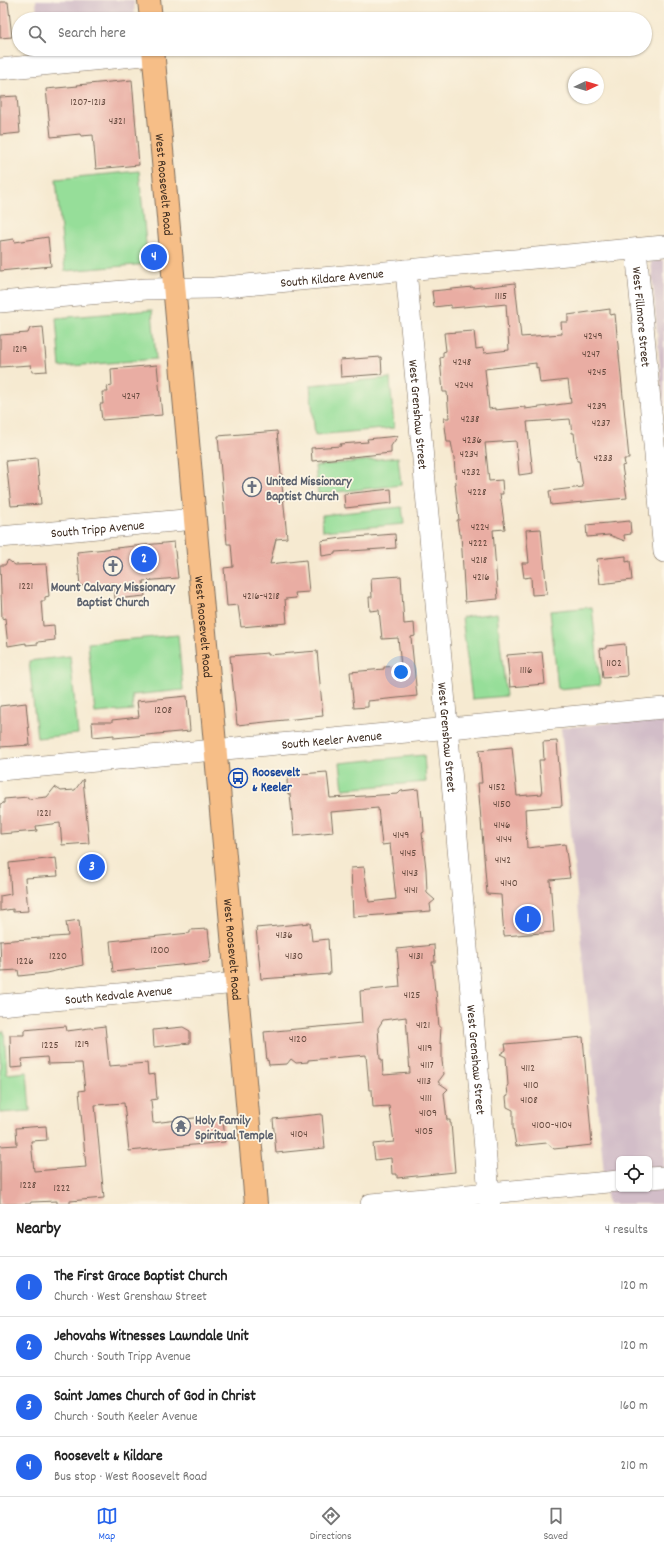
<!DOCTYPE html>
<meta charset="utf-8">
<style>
:root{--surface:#fff;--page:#f2f2f2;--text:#222;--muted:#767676;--line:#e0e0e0;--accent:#2563eb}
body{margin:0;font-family:Dekko,sans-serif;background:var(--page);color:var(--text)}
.controls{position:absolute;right:12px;bottom:12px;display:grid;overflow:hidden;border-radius:6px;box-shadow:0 1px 3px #0004}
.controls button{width:36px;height:36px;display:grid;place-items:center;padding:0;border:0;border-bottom:1px solid var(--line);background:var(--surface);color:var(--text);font:20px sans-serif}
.compass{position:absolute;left:568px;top:68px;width:36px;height:36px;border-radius:50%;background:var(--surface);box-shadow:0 1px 3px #0004;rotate:86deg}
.you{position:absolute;left:401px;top:672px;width:14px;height:14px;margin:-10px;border:3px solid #fff;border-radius:50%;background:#1a73e8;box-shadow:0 0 0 6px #1a73e833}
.badge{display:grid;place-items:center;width:26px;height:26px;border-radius:50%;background:var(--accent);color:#fff;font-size:13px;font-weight:700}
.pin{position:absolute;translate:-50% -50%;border:2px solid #fff;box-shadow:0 1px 4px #0006}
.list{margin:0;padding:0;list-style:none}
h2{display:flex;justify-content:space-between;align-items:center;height:52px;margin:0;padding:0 16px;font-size:17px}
h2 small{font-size:13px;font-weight:400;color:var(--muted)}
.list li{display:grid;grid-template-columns:26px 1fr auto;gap:12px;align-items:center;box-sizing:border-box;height:60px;padding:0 16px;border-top:1px solid var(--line)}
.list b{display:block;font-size:15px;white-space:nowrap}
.list p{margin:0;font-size:13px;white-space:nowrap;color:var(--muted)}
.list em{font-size:13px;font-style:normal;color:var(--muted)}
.icon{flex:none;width:22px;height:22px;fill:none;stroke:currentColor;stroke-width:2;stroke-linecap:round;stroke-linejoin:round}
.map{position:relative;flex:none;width:664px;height:1204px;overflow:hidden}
.search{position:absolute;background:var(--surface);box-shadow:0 1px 3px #0004;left:12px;right:12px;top:12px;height:44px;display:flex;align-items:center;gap:10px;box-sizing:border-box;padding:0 14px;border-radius:22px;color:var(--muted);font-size:15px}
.sheet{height:292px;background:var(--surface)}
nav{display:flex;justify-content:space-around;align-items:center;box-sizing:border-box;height:56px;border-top:1px solid var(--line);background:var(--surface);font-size:11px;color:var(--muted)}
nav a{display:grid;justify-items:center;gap:2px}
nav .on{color:var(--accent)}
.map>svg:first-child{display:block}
</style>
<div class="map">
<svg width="664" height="1204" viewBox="0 0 664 1204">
<rect width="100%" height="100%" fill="#fcf5e5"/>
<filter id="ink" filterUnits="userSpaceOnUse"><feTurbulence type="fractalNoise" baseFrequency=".025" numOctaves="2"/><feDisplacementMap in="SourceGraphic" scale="8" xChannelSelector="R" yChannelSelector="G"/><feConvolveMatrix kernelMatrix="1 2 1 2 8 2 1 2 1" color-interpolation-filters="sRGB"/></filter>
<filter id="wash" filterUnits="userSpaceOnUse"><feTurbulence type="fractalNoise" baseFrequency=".012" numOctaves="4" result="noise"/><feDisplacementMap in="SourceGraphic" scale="16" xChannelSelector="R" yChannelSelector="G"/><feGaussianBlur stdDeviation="0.9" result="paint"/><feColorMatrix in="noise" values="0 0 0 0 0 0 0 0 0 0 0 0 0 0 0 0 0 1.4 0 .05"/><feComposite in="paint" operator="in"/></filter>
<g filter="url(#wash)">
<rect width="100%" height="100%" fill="#f6ead1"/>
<!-- industrial -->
<path fill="#d2bdc8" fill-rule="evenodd" d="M36,0H134L135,19H37Z
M664,260V415L651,261Z
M664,717V1204H607L561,728ZM619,1159H649V1189H619Z"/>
<!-- green -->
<path fill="#96de99" stroke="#68845c" d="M139,171L148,264L65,271L56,179Z
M152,310L156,359L60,367L56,318Z
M390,378L394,428L315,435L310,385Z
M398,457L401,485L318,494L315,466Z
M402,507L404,524L323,531L322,515Z
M592,607L600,685L558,689L550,611Z
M497,613L506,696L472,699L462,617Z
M178,635L183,690L132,695L133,710L95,713L88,643Z
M70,656L78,734L37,738L29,661Z
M424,755L426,782L343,789L340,763Z
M4,1031L7,1074L27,1072L30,1111L0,1113V1032Z"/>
<g id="blocks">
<!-- building -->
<path fill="#e9ada3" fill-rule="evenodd" d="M0,2H8L12,37L0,38Z
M132,80L139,165L96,169L93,135L81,136L80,134L51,137L46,89L78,86L77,85Z
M17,96L20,133L0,135V97Z
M48,237L51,266L0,271V241L14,239L15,242Z
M515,283L521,337L562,334L561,322H568V315L610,309V315L615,314L629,459H624L625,465L622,466L627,498L551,505L549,491L583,487L579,461H577L574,433H572L570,419L527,422L533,473L519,475L516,441L485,443L489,481L502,480L503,494H500L505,529L493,530L498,599L465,602L461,534H459L457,520H459L455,484H456L454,458L451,442H447L444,418H449L447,392H443L440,358L443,357V352L446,351L444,333L474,331L476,349L483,348L484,353L509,350L506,304L486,306V305L451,308V305L434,307L432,291L473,287V288ZM536,363V368L538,367L540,383L568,380L571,403L525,409V407L495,410V408L489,409L485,369Z
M43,327L47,371L32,372L31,365L0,367V335L28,333L30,328Z
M381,357L382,374L341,377L340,360Z
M157,365L162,415L102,420L100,404H103L102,392H108L107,387L112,386L111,369Z
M277,431L287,538L276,539L270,564L306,560L309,592L295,593L296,598L285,599L287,623L241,627L238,605L227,606L224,568L233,567L231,544H227L218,436Z
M398,436L391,446V453L312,461L311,448L341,446L340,444L368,442L367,439Z
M37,458L41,504L11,506L6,461Z
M391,489L392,503L345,508L344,494Z
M630,521L631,534L624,535L625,541L609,535L587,537L586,525Z
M541,529L547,594L532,595L531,577L524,578L522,563H529L526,530Z
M395,534L396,548L335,552V554L322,556L321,541L342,538Z
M174,542L178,578L143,581L145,596L115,599L114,583L80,586L77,552Z
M626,556V562L630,561L632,580L600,584L597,559Z
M8,560L15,565L46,564L49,596L45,597V601H41L43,626L54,625L55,640L38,642V644L26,645V643L8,646L5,618L2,619L0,565H5Z
M401,576L404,624L414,623L415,636L411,637L417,696L368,701V707L354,708L350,672L384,669V667L401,666L398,638L382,639L379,610L370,611L369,597H372L371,578Z
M625,644L627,676L603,678L600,649L606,648V646Z
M317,651L323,716L237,725L230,656L268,653V655Z
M542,652L545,684L510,687L507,655Z
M187,696L190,731L114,738V735L93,737L92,722H112V720L139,717L137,701Z
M26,703L30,745L0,747V706Z
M557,741L562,806L525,809L527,848L565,844L570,878L550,880L554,932L504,936L501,895L487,894L478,783H482L479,750L512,747L517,796L542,794L539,760H544L543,742Z
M327,772L330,798L398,794L401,791L418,789L421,817H423L424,832L422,833L426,869L427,893L435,900L430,904L431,911L353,917L351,868L364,867L369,902L396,899L390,844L382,845L378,808L331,812L333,832L294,836L290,794H288L287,780H288V775Z
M83,779L89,843L62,845L60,823L36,826L37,831L0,834V804L4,803V799L28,797V799L47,797L55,787L61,791L75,790Z
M56,858L58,876L25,878L28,911L13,912V909L0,911V896L11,894L9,863Z
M79,920L83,965L46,973L19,976L18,970L1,971L0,941L68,936L66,922Z
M310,923L312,941L328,939L330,974L261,979L256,928Z
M208,929L211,957L208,962L113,972L110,941L190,933V930Z
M434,945L435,962H432L435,991H436L439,1027H441L440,1044L442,1043V1061L444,1074L438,1082L448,1089L444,1093L447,1120H450V1123H451L455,1172L397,1178V1174H392L391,1158L375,1160L373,1144L394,1142L389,1106L373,1107L372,1090H369L366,1055L308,1060V1062L296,1063L291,1059L287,1064L269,1065L268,1060L267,1061L264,1032L362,1023L360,991L400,987L397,949ZM406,1017L410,1073L384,1075L383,1074L382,1059H380L378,1028L383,1020Z
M66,1026L67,1031L105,1026L109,1066L147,1063L148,1075L155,1074L157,1099L151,1100L153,1123L203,1117V1120L223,1118L225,1142L129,1151L124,1103L95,1105L104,1198L70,1201V1204H57V1201L31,1202L30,1204H0V1146L17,1145L16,1128L46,1126L47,1140L31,1141L34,1171L86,1167L79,1091L85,1090L82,1063L48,1064L47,1057L22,1059L23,1067L11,1068L10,1035H24V1030Z
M183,1027L190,1031V1043L154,1047L153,1030Z
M583,1037L592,1145L554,1149L547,1143L516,1146L513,1128V1110L507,1107L506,1097L508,1096L507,1086L508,1085L506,1057L500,1054L506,1050L505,1044Z
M322,1114L325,1148L276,1153L273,1119Z"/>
</g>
</g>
<g filter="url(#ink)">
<use href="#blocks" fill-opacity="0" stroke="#7c6d5d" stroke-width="1"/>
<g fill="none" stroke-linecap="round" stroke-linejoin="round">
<!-- minor casing -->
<g stroke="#7c6d5d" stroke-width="22">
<g id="minor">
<path d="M0,69L154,54"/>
<path id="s1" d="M636,249L664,552"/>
<path id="s2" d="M406,270L490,1204"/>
<path id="s3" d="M0,302L146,289L214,288L664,246"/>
<path id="s4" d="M0,537L195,519"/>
<path id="s5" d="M0,770L664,708"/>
<path id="s6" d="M0,1005L237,983"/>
<path d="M649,1178L664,1177"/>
<path d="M371,1204L619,1181"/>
</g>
</g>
<!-- major casing -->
<g stroke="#7c6d5d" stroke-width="24">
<g id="major">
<path d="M149,0L151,19"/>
<path id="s7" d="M153,49L256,1204"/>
</g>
</g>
<!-- minor -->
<use href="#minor" stroke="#fff" stroke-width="21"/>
<!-- major -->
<use href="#major" stroke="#f6be87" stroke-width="22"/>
</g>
</g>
<!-- icons -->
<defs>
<g id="church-ring" transform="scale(1)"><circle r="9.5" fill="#fcf5e5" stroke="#6b7280" stroke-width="1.5"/><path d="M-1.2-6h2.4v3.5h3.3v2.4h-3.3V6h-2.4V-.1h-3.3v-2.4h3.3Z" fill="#6b7280"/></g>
<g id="bus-ring" transform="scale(1)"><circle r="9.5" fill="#fcf5e5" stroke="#1a4fb4" stroke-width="1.5"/><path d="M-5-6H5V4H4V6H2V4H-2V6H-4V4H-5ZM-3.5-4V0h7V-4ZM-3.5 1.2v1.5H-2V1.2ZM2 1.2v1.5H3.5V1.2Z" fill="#1a4fb4"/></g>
<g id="temple-ring" transform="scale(1)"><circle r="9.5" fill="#fcf5e5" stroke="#6b7280" stroke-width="1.5"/><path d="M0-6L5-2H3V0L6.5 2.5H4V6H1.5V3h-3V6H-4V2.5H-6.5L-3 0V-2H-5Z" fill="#6b7280"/></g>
</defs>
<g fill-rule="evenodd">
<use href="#church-ring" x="252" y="487"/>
<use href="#church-ring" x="113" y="566"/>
<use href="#bus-ring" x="238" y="778"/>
<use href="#temple-ring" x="181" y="1126"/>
</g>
<g text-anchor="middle" stroke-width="3.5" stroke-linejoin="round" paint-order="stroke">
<!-- number labels -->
<g font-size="11" fill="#664b3f">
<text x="88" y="105">1207-1213</text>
<text x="117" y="124">4321</text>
<text x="501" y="299">1115</text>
<text x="593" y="339">4249</text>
<text x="20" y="352">1219</text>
<text x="591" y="357">4247</text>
<text x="462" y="365">4248</text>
<text x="597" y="375">4245</text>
<text x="464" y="388">4244</text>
<text x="131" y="399">4247</text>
<text x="597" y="409">4239</text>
<text x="470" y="422">4238</text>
<text x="601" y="426">4237</text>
<text x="472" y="443">4236</text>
<text x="469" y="457">4234</text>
<text x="603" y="461">4233</text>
<text x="471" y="475">4232</text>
<text x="477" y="495">4228</text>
<text x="480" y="530">4224</text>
<text x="478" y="546">4222</text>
<text x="479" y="563">4218</text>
<text x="481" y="580">4216</text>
<text x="26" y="589">1221</text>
<text x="261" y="599">4216-4218</text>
<text x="614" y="666">1102</text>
<text x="526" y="673">1116</text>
<text x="163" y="713">1208</text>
<text x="497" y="790">4152</text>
<text x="502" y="807">4150</text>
<text x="44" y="816">1221</text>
<text x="502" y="828">4146</text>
<text x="401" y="838">4149</text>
<text x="504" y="842">4144</text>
<text x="408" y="856">4145</text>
<text x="503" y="863">4142</text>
<text x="410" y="876">4143</text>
<text x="509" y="886">4140</text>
<text x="411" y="893">4141</text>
<text x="284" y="938">4136</text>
<text x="160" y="953">1200</text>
<text x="58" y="959">1220</text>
<text x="294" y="959">4130</text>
<text x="416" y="959">4131</text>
<text x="25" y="964">1226</text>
<text x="412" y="998">4125</text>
<text x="423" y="1028">4121</text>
<text x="298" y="1042">4120</text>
<text x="82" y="1047">1219</text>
<text x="50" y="1048">1225</text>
<text x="425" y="1051">4119</text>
<text x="427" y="1068">4117</text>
<text x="528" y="1071">4112</text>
<text x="424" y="1084">4113</text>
<text x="531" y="1088">4110</text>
<text x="426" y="1101">4111</text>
<text x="529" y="1103">4108</text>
<text x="428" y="1116">4109</text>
<text x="552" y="1128">4100-4104</text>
<text x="424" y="1134">4105</text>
<text x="299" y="1137">4104</text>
<text x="28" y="1188">1228</text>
<text x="62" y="1191">1222</text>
</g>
<!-- street labels -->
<g font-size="13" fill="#3b2a1e" stroke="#fcf5e5">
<text dy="5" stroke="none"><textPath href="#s7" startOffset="136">West Roosevelt Road</textPath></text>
<text dy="5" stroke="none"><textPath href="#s3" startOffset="333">South Kildare Avenue</textPath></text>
<text dy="5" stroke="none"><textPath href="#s1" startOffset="68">West Fillmore Street</textPath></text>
<text dy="5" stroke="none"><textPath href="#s2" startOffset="145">West Grenshaw Street</textPath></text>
<text dy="5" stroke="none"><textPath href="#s4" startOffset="98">South Tripp Avenue</textPath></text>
<text dy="5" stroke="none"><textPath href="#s7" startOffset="580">West Roosevelt Road</textPath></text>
<text dy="5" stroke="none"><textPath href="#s2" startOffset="469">West Grenshaw Street</textPath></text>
<text dy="5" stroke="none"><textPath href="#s5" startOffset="333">South Keeler Avenue</textPath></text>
<text dy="5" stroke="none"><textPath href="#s7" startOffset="904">West Roosevelt Road</textPath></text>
<text dy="5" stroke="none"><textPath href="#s6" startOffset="119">South Kedvale Avenue</textPath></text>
<text dy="5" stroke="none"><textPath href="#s2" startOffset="793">West Grenshaw Street</textPath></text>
</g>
<!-- worship labels -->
<g font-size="13" font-weight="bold" fill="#5b616d" stroke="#fcf5e5" text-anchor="start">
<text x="266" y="485">United Missionary<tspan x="266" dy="15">Baptist Church</tspan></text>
<text x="113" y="591" text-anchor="middle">Mount Calvary Missionary<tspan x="113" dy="15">Baptist Church</tspan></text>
<text x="195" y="1124">Holy Family<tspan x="195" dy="15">Spiritual Temple</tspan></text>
</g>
<!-- transit labels -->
<g font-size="13" font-weight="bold" fill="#164399" stroke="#fcf5e5" text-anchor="start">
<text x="252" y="776">Roosevelt<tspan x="252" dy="15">&amp; Keeler</tspan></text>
</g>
</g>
</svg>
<div class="controls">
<button><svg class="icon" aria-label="locate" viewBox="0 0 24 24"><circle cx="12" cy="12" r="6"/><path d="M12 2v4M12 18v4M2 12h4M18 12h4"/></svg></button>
</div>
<svg class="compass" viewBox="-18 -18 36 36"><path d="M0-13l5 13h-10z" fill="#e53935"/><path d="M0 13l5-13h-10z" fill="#767676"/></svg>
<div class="you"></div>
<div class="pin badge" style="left:528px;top:919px">1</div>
<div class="pin badge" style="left:144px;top:559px">2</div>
<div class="pin badge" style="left:92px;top:867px">3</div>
<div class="pin badge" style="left:154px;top:257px">4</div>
<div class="search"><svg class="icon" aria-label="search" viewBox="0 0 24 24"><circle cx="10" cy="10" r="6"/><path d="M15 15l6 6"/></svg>Search here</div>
</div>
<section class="sheet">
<h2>Nearby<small>4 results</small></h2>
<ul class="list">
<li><span class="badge">1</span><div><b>The First Grace Baptist Church</b><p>Church · West Grenshaw Street</p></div><em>120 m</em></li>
<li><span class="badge">2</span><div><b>Jehovahs Witnesses Lawndale Unit</b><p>Church · South Tripp Avenue</p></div><em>120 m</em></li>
<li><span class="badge">3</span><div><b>Saint James Church of God in Christ</b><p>Church · South Keeler Avenue</p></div><em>160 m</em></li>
<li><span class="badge">4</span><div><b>Roosevelt &amp; Kildare</b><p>Bus stop · West Roosevelt Road</p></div><em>210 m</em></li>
</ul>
</section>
<nav>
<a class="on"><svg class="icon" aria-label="map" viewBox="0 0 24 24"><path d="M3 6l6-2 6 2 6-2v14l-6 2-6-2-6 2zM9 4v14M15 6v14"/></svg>Map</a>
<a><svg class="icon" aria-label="directions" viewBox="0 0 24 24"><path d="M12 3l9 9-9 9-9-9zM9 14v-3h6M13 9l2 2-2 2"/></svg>Directions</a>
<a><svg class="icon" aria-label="saved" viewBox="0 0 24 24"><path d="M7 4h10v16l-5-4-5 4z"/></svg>Saved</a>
</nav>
